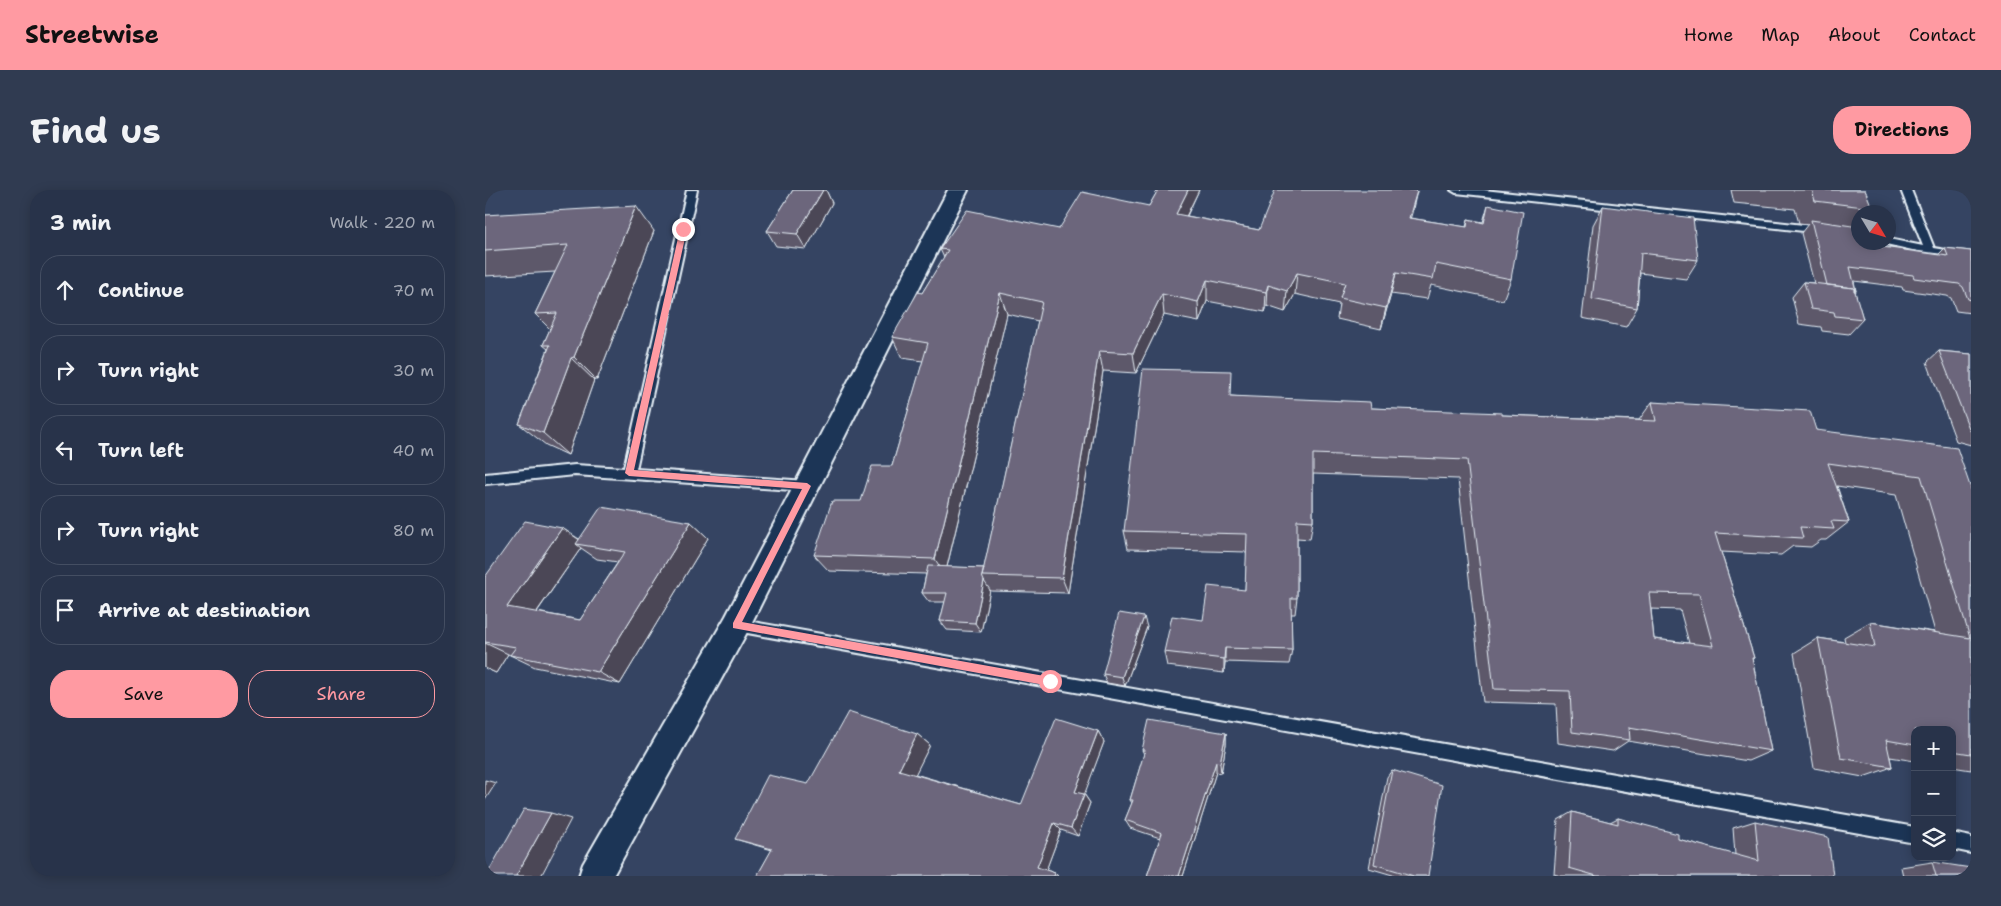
<!DOCTYPE html>
<meta charset="utf-8">
<style>
:root{--surface:#28334a;--page:#303b51;--text:#f1f3f6;--muted:#a5aab5;--line:#444e62;--accent:#ff9aa2}
body{margin:0;font-family:"Shantell Sans",sans-serif;background:var(--page);color:var(--text)}
.controls{position:absolute;right:15px;bottom:15px;display:grid;overflow:hidden;border-radius:10px;box-shadow:0 2px 12px #0003}
.controls button{width:45px;height:45px;display:grid;place-items:center;padding:0;border:0;border-bottom:1px solid var(--line);background:var(--surface);color:var(--text);font:25px sans-serif}
.compass{position:absolute;left:1366px;top:15px;width:45px;height:45px;border-radius:50%;background:var(--surface);box-shadow:0 2px 12px #0003;rotate:128deg}
.stop{position:absolute;width:15px;height:15px;margin:-11px;border:4px solid #ff9aa2;border-radius:50%;background:#fff}
.stop.end{background:#ff9aa2;border-color:#fff;box-shadow:0 1px 5px #0008}
.list{margin:0;padding:0;list-style:none}
h2{display:flex;justify-content:space-between;align-items:center;height:65px;margin:0;padding:0 20px;font-size:21px}
h2 small{font-size:16px;font-weight:400;color:var(--muted)}
.list li{display:grid;grid-template-columns:32px 1fr auto;gap:15px;align-items:center;box-sizing:border-box;height:70px;margin:0 10px 10px;padding:0 10px;border:1px solid var(--line);border-radius:20px}
.list b{display:block;font-size:19px;white-space:nowrap}
.list em{font-size:16px;font-style:normal;color:var(--muted)}
.actions{display:flex;gap:10px;padding:15px 20px}
.actions a{flex:1;padding:11px 0;border:1px solid var(--accent);border-radius:20px;text-align:center;font-size:18px;color:var(--accent)}
.actions .main{background:var(--accent);color:#111}
.icon{flex:none;width:28px;height:28px;fill:none;stroke:currentColor;stroke-width:2;stroke-linecap:round;stroke-linejoin:round}
.map{position:relative;flex:none;width:1486px;height:686px;overflow:hidden;border-radius:20px}
header{display:flex;align-items:center;gap:30px;box-sizing:border-box;height:70px;padding:0 25px;background:var(--accent);color:#111}
header strong{font-size:24px}
nav{display:flex;gap:28px;margin-inline-start:auto;font-size:18px}
.intro{display:flex;align-items:center;justify-content:space-between;box-sizing:border-box;height:120px;padding:0 30px}
h1{margin:0;font-size:35px}
.button{padding:12px 22px;border-radius:20px;background:var(--accent);color:#111;font-size:18px;font-weight:700}
main{display:flex;gap:30px;padding:0 30px}
aside{flex:1;background:var(--surface);border-radius:20px;box-shadow:0 2px 12px #0003}
.map>svg:first-child{display:block}
</style>
<header>
<strong>Streetwise</strong>
<nav><a>Home</a><a>Map</a><a>About</a><a>Contact</a></nav>
</header>
<div class="intro"><h1>Find us</h1><a class="button">Directions</a></div>
<main>
<aside>
<h2>3 min<small>Walk · 220 m</small></h2>
<ul class="list">
<li><svg class="icon" aria-label="ahead" viewBox="0 0 24 24"><path d="M12 20V5M6 11l6-6 6 6"/></svg><div><b>Continue</b></div><em>70 m</em></li>
<li><svg class="icon" aria-label="right" viewBox="0 0 24 24"><path d="M7 20v-9h11M14 6l5 5-5 5"/></svg><div><b>Turn right</b></div><em>30 m</em></li>
<li><svg class="icon" aria-label="left" viewBox="0 0 24 24"><path d="M17 20v-9H6M10 6l-5 5 5 5"/></svg><div><b>Turn left</b></div><em>40 m</em></li>
<li><svg class="icon" aria-label="right" viewBox="0 0 24 24"><path d="M7 20v-9h11M14 6l5 5-5 5"/></svg><div><b>Turn right</b></div><em>80 m</em></li>
<li><svg class="icon" aria-label="arrive" viewBox="0 0 24 24"><path d="M6 21V4h12l-3 4 3 4H6"/></svg><div><b>Arrive at destination</b></div></li>
</ul>
<div class="actions"><a class="main">Save</a><a>Share</a></div>
</aside>
<div class="map">
<svg width="1486" height="686" viewBox="0 0 1486 686">
<rect width="100%" height="100%" fill="#354462"/>
<filter id="ink" filterUnits="userSpaceOnUse"><feTurbulence type="fractalNoise" baseFrequency=".02" numOctaves="2"/><feDisplacementMap in="SourceGraphic" scale="10" xChannelSelector="R" yChannelSelector="G"/><feConvolveMatrix kernelMatrix="1 2 1 2 8 2 1 2 1" color-interpolation-filters="sRGB"/></filter>
<g filter="url(#ink)">
<g fill="none" stroke-linecap="round" stroke-linejoin="round">
<!-- lane casing -->
<g stroke="#e8f1f8" stroke-width="4">
<path id="lane" d="M202,0H212L151,279L322,291L326,292L328,296L326,300L322,301L90,285L0,294V284L90,275L139,278Z
M966,0H999L1337,37L1342,40L1337,43L971,3Z
M1416,0H1426L1449,58L1486,64V70L1445,64L1401,54L1399,52H1404V49L1438,56Z
M251,429L1430,637V653L251,441L246,439L244,435L246,431Z
M1467,643L1486,647V663L1467,659Z"/>
</g>
<!-- street casing -->
<g stroke="#e8f1f8" stroke-width="4">
<path id="street" d="M463,0H483L261,444L128,686H94L98,674L241,426Z"/>
</g>
<!-- lane -->
<use href="#lane" fill="#1d3557" fill-rule="evenodd"/>
<!-- street -->
<use href="#street" fill="#1d3557" fill-rule="evenodd"/>
</g>
<!-- wall -->
<path fill="#5d586b" stroke="#e8f1f8" fill-rule="evenodd" d="M308,0H341L347,13L321,59L291,56L282,41Z
M673,0H714L702,26L774,40L925,28L981,37L983,29L998,32L1003,15L1026,89L1018,110L946,95L942,109L906,104L896,139L852,129L854,114L810,104L800,122L782,116L780,122L722,111L714,132L679,125L651,183L618,181L583,403L506,401L505,400L496,442L462,440L455,431L460,412H444L437,403L441,384L344,381L329,365L407,276L438,171L417,168L407,147L437,103L459,68L455,59L574,39L664,16ZM522,124L553,131L499,378L462,377Z
M1246,0H1380L1387,18L1383,22H1374V34L1372,37L1390,56L1454,64L1460,58L1486,61V123L1471,121L1466,108L1462,106L1418,100L1417,97L1369,91L1371,101L1370,103L1378,129L1364,144L1337,141L1336,137L1314,134L1307,107L1319,92L1329,93L1316,43L1323,34L1314,33L1310,19L1249,13Z
M1118,16L1213,70L1201,89L1155,83L1152,118L1141,137L1097,128L1108,35Z
M0,25L169,41L112,190H109L83,265L61,255L34,234L63,159L58,155L65,139L50,124L70,82L0,86Z
M1454,161L1486,164V255L1471,251L1442,172Z
M746,206L886,218L1017,225L1154,230L1167,212L1331,240L1486,299V580L1467,577V540H1430V571L1405,567L1407,577L1378,587L1329,578L1309,463L1333,448L1360,452L1359,447L1385,432L1450,442L1411,305L1352,296L1364,332L1341,350H1336L1326,357L1308,356L1296,365L1236,362L1269,468L1267,469L1286,561L1263,571L1143,551L1128,561L1073,553L1071,514L998,512L973,289L828,284V331L825,349L812,348V408L810,424H806L807,460L804,474L740,472L739,483L682,476L679,462L718,430L760,400L762,362L643,359L639,341ZM1166,419L1195,420L1204,453L1169,449Z
M206,332L223,348L135,494L50,477L25,465L23,464L11,483L0,478V387L77,338L94,349ZM96,358L112,369L133,372L95,430L52,422Z
M662,437L640,496L622,493L618,484Z
M613,541L619,552L599,604L605,613L593,646L576,640L561,680L570,683L573,686H272L287,660L250,649L323,594L432,544L445,555L430,584L536,615Z
M741,543V554L736,583L731,582L698,686H662L675,648L645,638L640,630L647,613L645,610L659,564L657,560Z
M907,580L943,686H911L884,678L902,587Z
M1087,622L1125,632L1133,628L1193,649L1250,665L1248,638L1270,631L1348,686H1076L1069,684L1073,630Z
M1447,672L1486,686H1418L1416,677Z"/>
<!-- shaded-wall -->
<path fill="#4c4757" stroke="#e8f1f8" d="M338,0H341L347,13L321,59L312,44Z
M703,0H714L692,45L691,24Z
M932,1L927,23L919,49L924,28Z
M151,16L169,41L112,190L89,167Z
M812,83L810,104L800,122L802,101Z
M911,83L906,104L896,139L901,118Z
M722,90V111L714,132L713,112Z
M783,95L782,116L780,122L781,102Z
M515,103L522,124L460,385L450,369Z
M677,104L679,125L651,183L648,163Z
M614,161L618,181L583,403L577,388Z
M86,168L109,190L83,265L58,243Z
M206,332L223,348L135,494L113,482Z
M77,338L99,353L91,354L96,358L46,430L22,417Z
M499,391L505,400L496,442L490,433Z
M659,427L662,437L640,496L637,487Z
M0,453L23,464L11,483L0,478Z
M740,458V472L739,483V469Z
M613,541L619,552L597,611L590,602Z
M741,543V554L736,583L735,573Z
M432,544L445,555L428,589L414,580Z
M731,572V582L698,686H694Z
M0,590L11,593L0,610Z
M599,604L605,613L593,646L586,638Z
M66,623L86,629L56,686H31Z
M569,633L576,640L560,683L552,677Z"/>
<!-- building -->
<path fill="#6c667c" stroke="#e8f1f8" fill-rule="evenodd" d="M308,0H338L312,44L282,41Z
M673,0H703L691,24L774,40L790,0H927L932,1L924,28L982,37L983,29L999,33L1003,15L1038,22L1026,89L951,74L948,89L911,83L901,118L855,108L860,93L812,83L802,101L783,95L781,102L722,90L713,112L677,104L648,163L614,161L577,388L497,386L557,112L515,103L450,369L329,365L347,311H376L387,276H407L443,153L407,147L433,102L437,103L463,60L455,59L482,20L574,39L597,2L664,16Z
M1327,0H1380L1387,18L1330,11Z
M151,16L89,167L86,168L58,243L34,234L65,155H58L72,123L50,124L83,55L0,61V25Z
M1118,16L1208,28L1213,70L1156,63L1152,118L1107,109Z
M1326,30L1374,37V52H1388L1390,56L1463,66L1460,58L1486,61V110L1483,109L1478,97L1474,94L1429,88L1428,85L1365,77L1371,101H1369V98L1342,95Z
M1319,92L1369,98L1378,129L1350,126L1349,122L1326,119Z
M1454,161L1486,164V241H1485Z
M658,179L746,181L745,206L885,212L886,218L1017,223V225L1171,231L1167,212L1325,221L1331,240L1472,258L1486,299V564L1467,561V540H1430V555L1401,550L1407,577L1356,568L1333,448L1390,457L1385,432L1485,448L1436,286L1343,273L1364,332L1346,331L1349,339L1315,337L1318,348L1230,343L1269,468H1267L1286,561L1144,537L1145,550L1087,542L1085,501L1009,499L982,270L828,264V331L812,330V408H806L807,460L740,458L739,469L679,462L687,426L718,430L723,396L760,400L762,344L639,341ZM1164,403L1214,404L1228,456L1169,449Z
M116,317L206,332L113,482L25,465L31,457L0,452V387L40,331L77,338L22,417L95,430L140,362L91,354Z
M443,376L499,378L497,386L499,391L490,433L455,431L462,403H437Z
M634,423L659,427L637,487L618,484Z
M363,522L432,544L414,580L536,615L571,528L613,541L590,602L599,604L586,638L569,633L552,677L570,683L569,686H272L287,659L250,649L283,585L323,594Z
M664,530L741,543L735,573L731,572L694,686H662L677,643L640,630L648,610H645L660,560H657Z
M907,580L957,595L943,686H929L889,674Z
M39,619L66,623L31,686H1Z
M1087,622L1133,634V628L1193,644V649L1274,671L1270,631L1343,647L1348,686H1112L1084,678Z
M1447,672L1486,678V686H1451Z"/>
</g>
<!-- route -->
<path fill="#ff9aa2" d="M198,37L202,39L149,280L322,293L326,296L257,432L565,487L570,491L568,494L565,496L248,438V433L317,299L144,286L140,283L195,39Z"/>
</svg>
<div class="controls">
<button>+</button>
<button>−</button>
<button><svg class="icon" aria-label="layers" viewBox="0 0 24 24"><path d="M12 4l9 5-9 5-9-5zM3 14l9 5 9-5"/></svg></button>
</div>
<svg class="compass" viewBox="-18 -18 36 36"><path d="M0-13l5 13h-10z" fill="#e53935"/><path d="M0 13l5-13h-10z" fill="#a5aab5"/></svg>
<div class="stop" style="left:565px;top:491px"></div>
<div class="stop end" style="left:198px;top:39px"></div>
</div>
</main>
